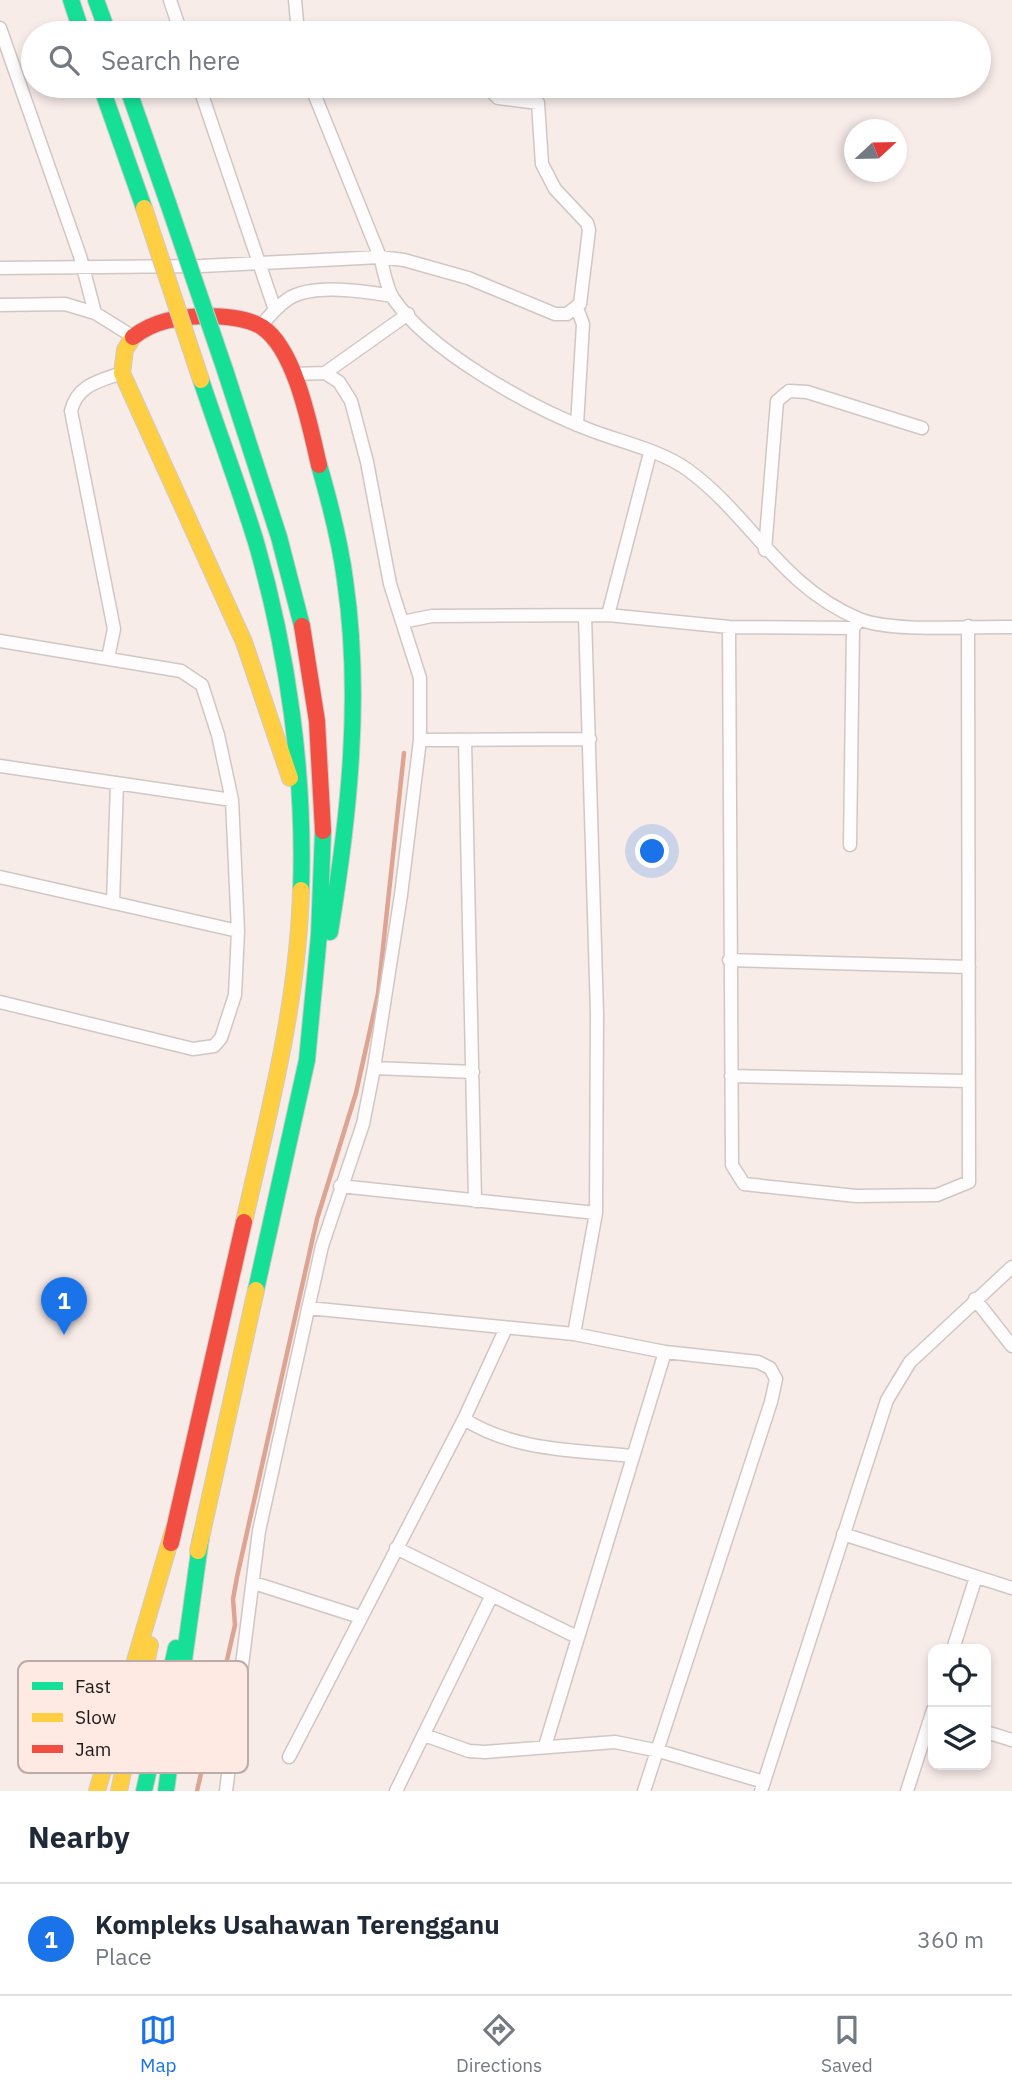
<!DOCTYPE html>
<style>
:root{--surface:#fff;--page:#f6f6f7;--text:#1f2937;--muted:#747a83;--line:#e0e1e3;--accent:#1a73e8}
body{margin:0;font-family:"IBM Plex Sans",sans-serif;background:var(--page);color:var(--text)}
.controls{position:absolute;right:21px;bottom:21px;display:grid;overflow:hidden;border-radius:14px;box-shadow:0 4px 10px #0003}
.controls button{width:63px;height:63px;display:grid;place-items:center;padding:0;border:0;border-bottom:2px solid var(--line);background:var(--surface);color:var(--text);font:35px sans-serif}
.compass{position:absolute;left:844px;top:119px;width:63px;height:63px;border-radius:50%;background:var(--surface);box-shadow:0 4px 10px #0003;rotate:68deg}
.you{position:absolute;left:653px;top:852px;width:24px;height:24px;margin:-18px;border:5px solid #fff;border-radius:50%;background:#1a73e8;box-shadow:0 0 0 10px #1a73e833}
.badge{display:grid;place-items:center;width:46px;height:46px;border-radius:50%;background:var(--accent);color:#fff;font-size:23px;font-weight:700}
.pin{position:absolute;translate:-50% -58px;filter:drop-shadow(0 2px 4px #0008)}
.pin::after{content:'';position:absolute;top:37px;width:24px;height:21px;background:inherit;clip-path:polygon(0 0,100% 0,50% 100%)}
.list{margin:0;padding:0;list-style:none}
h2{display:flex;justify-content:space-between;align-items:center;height:91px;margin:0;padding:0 28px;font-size:30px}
h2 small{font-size:23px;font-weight:400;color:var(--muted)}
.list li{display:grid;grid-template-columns:46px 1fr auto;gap:21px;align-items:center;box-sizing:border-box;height:112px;padding:0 28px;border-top:2px solid var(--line)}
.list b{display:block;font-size:26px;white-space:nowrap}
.list p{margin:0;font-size:23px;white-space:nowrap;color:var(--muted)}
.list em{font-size:23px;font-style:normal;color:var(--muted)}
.icon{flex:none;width:38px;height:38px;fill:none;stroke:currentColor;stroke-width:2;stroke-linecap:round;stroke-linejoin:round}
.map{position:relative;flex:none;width:1012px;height:1791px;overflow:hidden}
.search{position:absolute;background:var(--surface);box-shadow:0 4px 10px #0003;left:21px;right:21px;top:21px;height:77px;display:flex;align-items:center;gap:18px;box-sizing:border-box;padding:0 24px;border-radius:38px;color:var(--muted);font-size:26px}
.sheet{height:203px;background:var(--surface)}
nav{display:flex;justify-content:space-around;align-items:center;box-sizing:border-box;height:98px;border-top:2px solid var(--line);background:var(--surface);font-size:19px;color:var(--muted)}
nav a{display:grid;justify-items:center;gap:4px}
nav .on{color:var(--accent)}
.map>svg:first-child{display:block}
</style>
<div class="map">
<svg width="1012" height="1791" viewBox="0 0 1012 1791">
<rect width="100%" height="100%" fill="#f8ece9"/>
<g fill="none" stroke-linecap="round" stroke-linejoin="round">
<!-- stream -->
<path stroke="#dda493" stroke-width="4.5" d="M197,1791L235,1625L233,1599L237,1577L317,1219L356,1093L378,994L404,753"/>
<!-- street casing -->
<g stroke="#d0c7c5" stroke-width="15">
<path id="street" d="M170,0L181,33
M295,0L298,33
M0,28L80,256L95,313
M199,86L275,310
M486,86L498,98L538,103L542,164L555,189L587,223L589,230L580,304L567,314H555L468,278L404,260L380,257C384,270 386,287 393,298C429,351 530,407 590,430C621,442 660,450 688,470C751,516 780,586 859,619C893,633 972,626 1012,627
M0,268L202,266L380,257L311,86
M0,305L65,304L95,313L132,336
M261,326C269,316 278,306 288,299C312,283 365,291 392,296
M325,373L408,314
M577,425L583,324L577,308
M765,550L777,401L789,391L807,392L922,428
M608,615L650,453
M402,622L432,616L608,615L729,627L853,628
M729,627L732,1165L744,1184L856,1196L937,1195L969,1182L968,626
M0,641L181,671L202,685L218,735L232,800L238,931L235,995L221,1038L214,1046L193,1049L0,1002
M108,658L114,629L71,411C77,385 99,381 122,373
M420,740L590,739
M465,740L475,1201
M0,766L232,800
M850,845L853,628L858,622
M0,877L238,931
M113,903L117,783
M729,960L969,967
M374,1068L473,1072
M731,1076L969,1081
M340,1186L596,1213
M975,1299L1012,1346
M308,1308L574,1334L665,1352L758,1362L770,1368L776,1379L771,1402L644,1791
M574,1334L596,1213L597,1013L585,616
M464,1419C514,1451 574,1450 632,1456
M843,1534L1012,1588
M396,1548L577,1637
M254,1583L360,1617
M953,1649L976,1577
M986,1732L1012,1740
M424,1735L469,1751L485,1752L615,1742L659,1751L764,1782
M545,1746L665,1352
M289,1757L464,1419L506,1328
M226,1791L259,1531L322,1246L363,1124L374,1068L401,895L420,740V678L390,584L367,462L351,401L339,382L325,373L292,374
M396,1791L492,1595
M761,1791L887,1400L910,1362L1012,1267
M907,1791L933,1710"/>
</g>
<!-- fast casing -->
<g stroke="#d0cac9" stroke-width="18">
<path id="fast" d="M71,0L82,33
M96,0L108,33
M101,86L144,208
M127,86L168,203
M225,370L279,537L302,626
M201,380C219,434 239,487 256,542C288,653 305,774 301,890
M319,465C330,503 340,541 345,580C362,696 349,817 330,932
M256,1290L307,1060L319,935L323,831
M144,1791L176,1648
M166,1791L201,1537"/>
</g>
<!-- slow casing -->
<g stroke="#d0cac9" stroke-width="18">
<path id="slow" d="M133,337L125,350L122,373L244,642L290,778
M244,1222C269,1112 298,1003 301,890
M198,1551L256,1290
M97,1791L173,1531
M119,1791L150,1645"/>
</g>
<!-- jam casing -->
<g stroke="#d0cac9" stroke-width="18">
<path id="jam" d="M133,337C153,321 178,317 204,316C222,316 246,317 262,327C296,350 310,427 319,465
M302,626L317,721L323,831
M171,1543L244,1222"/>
</g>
<!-- street -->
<use href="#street" stroke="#fefcfc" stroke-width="12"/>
<!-- fast -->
<use href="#fast" stroke="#16e098" stroke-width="16"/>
<!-- slow -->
<use href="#slow" stroke="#ffcf43" stroke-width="16"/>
<!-- jam -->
<use href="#jam" stroke="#f24e42" stroke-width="16"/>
<!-- fast-bridge casing -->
<g stroke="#d0cac9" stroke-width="18" stroke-linecap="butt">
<path id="fast-bridge" d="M168,203L225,370"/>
</g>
<!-- slow-bridge casing -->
<g stroke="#d0cac9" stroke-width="18" stroke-linecap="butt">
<path id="slow-bridge" d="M144,208L201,380"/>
</g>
<!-- fast-bridge -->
<use href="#fast-bridge" stroke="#16e098" stroke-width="16"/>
<!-- slow-bridge -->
<use href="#slow-bridge" stroke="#ffcf43" stroke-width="16"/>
</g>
<!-- legend -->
<rect x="18" y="1661" width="230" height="112" rx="10" fill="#fee9e3" stroke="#bcaba6" stroke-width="2"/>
<rect x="32" y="1682" width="31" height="8" fill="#16e098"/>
<rect x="32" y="1713" width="31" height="9" fill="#ffcf43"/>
<rect x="32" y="1745" width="31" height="8" fill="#f24e42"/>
<g font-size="19" fill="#211917">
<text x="75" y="1693">Fast</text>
<text x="75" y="1724">Slow</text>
<text x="75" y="1756">Jam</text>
</g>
</svg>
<div class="controls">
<button><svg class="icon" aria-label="locate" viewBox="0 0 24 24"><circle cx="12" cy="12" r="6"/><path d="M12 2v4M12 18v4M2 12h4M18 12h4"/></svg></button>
<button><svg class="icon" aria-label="layers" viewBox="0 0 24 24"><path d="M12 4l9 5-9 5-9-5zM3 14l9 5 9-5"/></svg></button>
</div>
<svg class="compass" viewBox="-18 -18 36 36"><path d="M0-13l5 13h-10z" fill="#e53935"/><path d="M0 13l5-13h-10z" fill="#747a83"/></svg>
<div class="you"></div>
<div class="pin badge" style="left:64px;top:1335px">1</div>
<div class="search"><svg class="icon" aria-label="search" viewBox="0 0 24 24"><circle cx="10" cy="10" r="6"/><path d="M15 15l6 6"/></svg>Search here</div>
</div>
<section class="sheet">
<h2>Nearby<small></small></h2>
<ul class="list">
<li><span class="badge">1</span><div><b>Kompleks Usahawan Terengganu</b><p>Place</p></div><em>360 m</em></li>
</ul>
</section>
<nav>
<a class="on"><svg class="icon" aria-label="map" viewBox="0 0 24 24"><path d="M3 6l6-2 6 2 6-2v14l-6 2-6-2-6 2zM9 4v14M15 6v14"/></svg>Map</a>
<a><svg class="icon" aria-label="directions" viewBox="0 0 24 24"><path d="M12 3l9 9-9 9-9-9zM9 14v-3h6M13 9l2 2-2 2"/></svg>Directions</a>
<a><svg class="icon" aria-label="saved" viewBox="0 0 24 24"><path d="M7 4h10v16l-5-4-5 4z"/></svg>Saved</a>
</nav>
